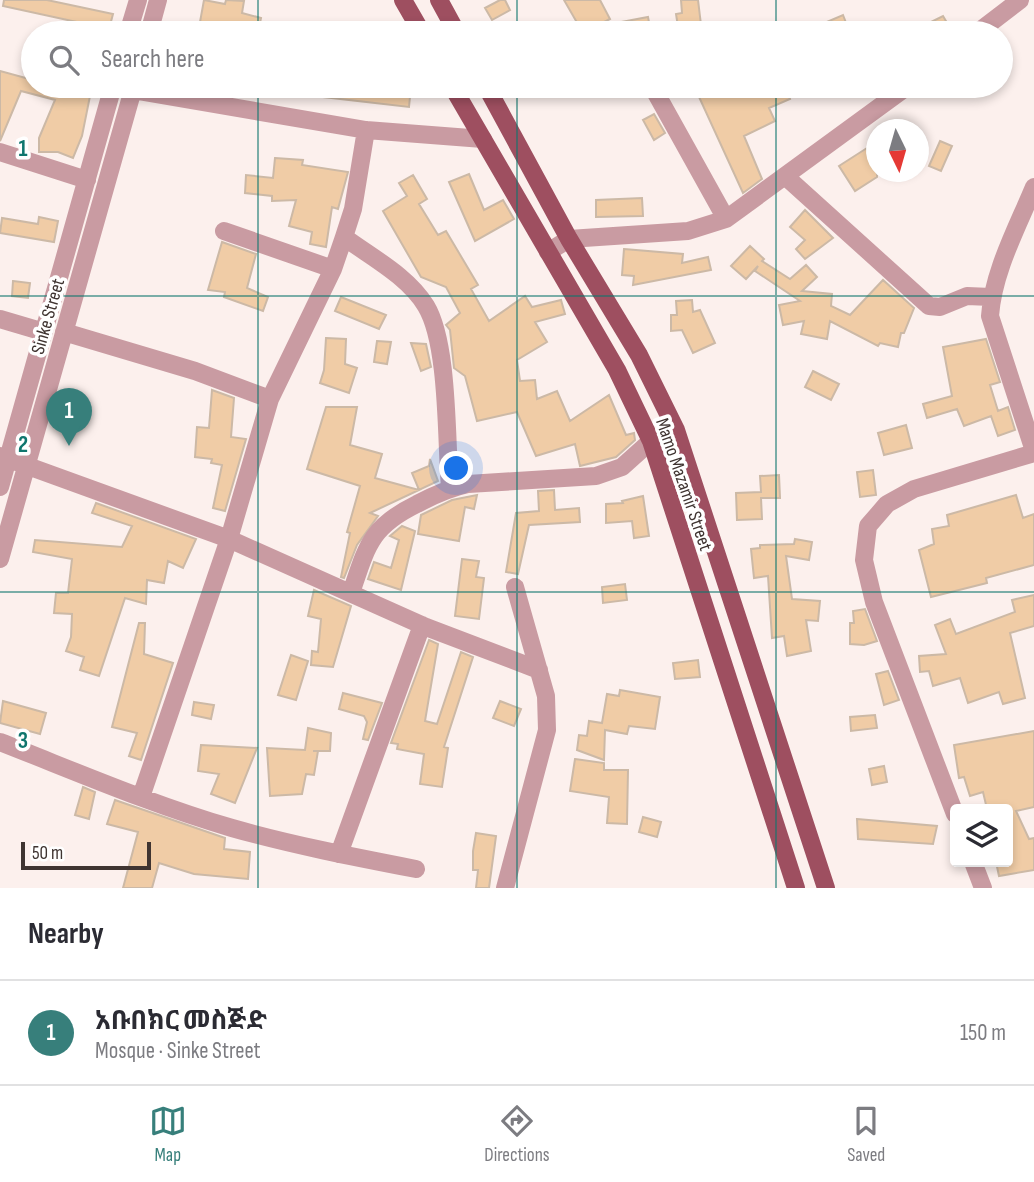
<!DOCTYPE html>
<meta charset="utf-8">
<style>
:root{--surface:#fff;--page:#f2f2f3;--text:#2b2b33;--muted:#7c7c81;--line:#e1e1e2;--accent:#377f7b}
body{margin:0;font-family:"Sofia Sans Condensed","Noto Sans Ethiopic",sans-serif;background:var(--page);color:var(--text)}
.controls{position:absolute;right:21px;bottom:21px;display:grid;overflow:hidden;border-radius:7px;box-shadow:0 4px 10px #0003}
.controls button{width:63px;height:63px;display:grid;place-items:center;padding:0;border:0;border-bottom:2px solid var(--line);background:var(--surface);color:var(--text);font:35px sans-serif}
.compass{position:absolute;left:866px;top:119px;width:63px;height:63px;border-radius:50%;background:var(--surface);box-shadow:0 4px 10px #0003;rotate:175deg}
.scale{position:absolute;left:21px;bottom:18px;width:130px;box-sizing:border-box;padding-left:7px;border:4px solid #3f3431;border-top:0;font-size:19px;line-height:24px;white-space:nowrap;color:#3f3431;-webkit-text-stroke:5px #fff;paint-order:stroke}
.you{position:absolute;left:457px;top:469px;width:24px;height:24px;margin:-18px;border:5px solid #fff;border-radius:50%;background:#1a73e8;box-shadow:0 0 0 10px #1a73e833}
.badge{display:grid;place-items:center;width:46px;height:46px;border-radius:50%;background:var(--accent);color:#fff;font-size:23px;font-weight:700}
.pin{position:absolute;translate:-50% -58px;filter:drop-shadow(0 2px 4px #0008)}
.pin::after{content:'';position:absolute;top:37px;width:24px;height:21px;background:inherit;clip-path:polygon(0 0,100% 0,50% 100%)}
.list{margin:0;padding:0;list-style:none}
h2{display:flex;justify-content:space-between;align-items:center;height:91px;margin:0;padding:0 28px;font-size:30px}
h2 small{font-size:23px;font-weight:400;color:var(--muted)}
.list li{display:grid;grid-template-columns:46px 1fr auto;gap:21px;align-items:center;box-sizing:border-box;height:105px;padding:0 28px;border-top:2px solid var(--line)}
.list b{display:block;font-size:26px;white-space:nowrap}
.list p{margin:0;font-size:23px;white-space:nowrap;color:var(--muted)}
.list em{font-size:23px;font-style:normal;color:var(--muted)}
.icon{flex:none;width:38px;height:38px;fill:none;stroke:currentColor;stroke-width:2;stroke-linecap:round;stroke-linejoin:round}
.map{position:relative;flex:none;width:1034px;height:888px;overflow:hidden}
.search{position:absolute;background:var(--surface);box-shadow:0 4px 10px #0003;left:21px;right:21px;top:21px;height:77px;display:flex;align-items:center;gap:18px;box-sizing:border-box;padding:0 24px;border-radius:38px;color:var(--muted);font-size:26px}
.sheet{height:196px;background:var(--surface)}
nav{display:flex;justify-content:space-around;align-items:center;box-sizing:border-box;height:98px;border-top:2px solid var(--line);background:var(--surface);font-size:19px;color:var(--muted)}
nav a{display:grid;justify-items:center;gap:4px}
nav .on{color:var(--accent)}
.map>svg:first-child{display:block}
</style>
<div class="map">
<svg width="1034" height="888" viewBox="0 0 1034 888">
<rect width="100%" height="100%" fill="#fcf0ed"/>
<!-- building -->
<path fill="#f0cca6" stroke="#ccb9a6" stroke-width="2" d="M4,0H47L113,14L108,33H83L86,24L3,6Z
M204,0L225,4L226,0L244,1L242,13L261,18L258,33H198Z
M500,0H505L510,10L492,20L485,8Z
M564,0H600L610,19L583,33Z
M681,0H698L702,33H679L676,14L682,13Z
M843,15L850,33H801Z
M943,16L953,33H934L929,23Z
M648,17L651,33H623L621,22Z
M0,71L33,80V86H92L82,136L73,158L58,152H39V138L55,100L21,91L0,141Z
M306,86H411L409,107L306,95Z
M694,86H758L762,95L785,86L790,99L769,108L775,121L744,136L762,179L743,193Z
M654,114L665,133L654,140L643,120Z
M940,141L952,146L941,171L929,166Z
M867,148L877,162V177L855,191L839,166Z
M275,158L303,160L302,165L348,172L338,209L332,207L326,247L310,244L312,232L289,226L296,200L272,201V196L245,193L246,175L273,178Z
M469,174L484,210L503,200L514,219L475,241L449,182Z
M413,175L427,199L419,204L438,235L446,231L478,285L471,289L489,321L525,296L532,307L561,300L565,314L535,322L547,342L517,360L520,381L535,380L537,399L557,391L570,421L609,395L626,435L634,433L635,440L616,457L580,466L575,444L536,456L517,412L477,421L465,376L454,368L450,330L446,325L460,313L446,287L421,277L383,211L407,196L399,183Z
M642,198L643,216L596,217V200Z
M805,210L833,238L805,259L796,249L805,240L790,227Z
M39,217L58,221L54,242L0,233L2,218L38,224Z
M222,242L256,254L247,288L268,297L263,311L224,297L225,292L208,290Z
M750,246L764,259L762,261L790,279L806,265L817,277L802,291L832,294L831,306L850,315L883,280L914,308L904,333H901L898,347L880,343L878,346L830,321L827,339L801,334L804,321L783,325L779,305L800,301L755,271L758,266L746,279L731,266Z
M624,249L683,254L682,263L708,257L711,270L633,285L634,276L622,275Z
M13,281L30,283L28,298L12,296Z
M341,297L386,315L379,329L335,311Z
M692,300L693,312L700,310L715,343L693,353L682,330L671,331V315H677L676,301Z
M326,338L346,339L345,364L357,368L349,393L320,383L324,370Z
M986,339L1000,382L990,385L998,411L1008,407L1015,430L998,436L991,416L964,426L957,409L927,418L923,404L952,396L943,347Z
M377,341L391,342L387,364L374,362Z
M411,343L426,344L431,367L421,371Z
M813,371L839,384L831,400L805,387Z
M212,390L234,398L231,437L246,439L225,511L213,508L222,465L211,463L212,459L195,457L197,427L209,428Z
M326,407H357L350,445L382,454L375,478L419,490L370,513L378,516L357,545L344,578L341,577L350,533L347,532L360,486L307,469Z
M906,425L912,448L884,455L878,433Z
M430,459L438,481L419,490L412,473L429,466Z
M873,470L876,495L860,497L857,472Z
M779,475L780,498H761L762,519L737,520L736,493L761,492L760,476Z
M554,490L555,510L579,508L580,522L529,525L518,574L506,572L516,513L539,511L538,491Z
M477,495L474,509L465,507L459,541L418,534L421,515L452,500Z
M1016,495L1023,518L1034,514V565L986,578L987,583L931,597L919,550L934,544L932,529L949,526L947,515Z
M643,496L649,536L634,538L632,521L606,523V504L623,503L622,501Z
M96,503L196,539L183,568L168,561L164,583L147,580L146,604L125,598L99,676L80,670L84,657L66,651L71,637L72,614L54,613L56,593H68L72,559L33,552L35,540L122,547L132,526L92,513Z
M402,526L415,531L401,590L368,579L374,562L391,568L399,540L390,536Z
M795,539L812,542L809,560L786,556L792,599L820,601L818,621L806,620L811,651L787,656L784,636L772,638L768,576L754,578L751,549L760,548V545L794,544Z
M462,559L479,561L476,577L484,578L479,619L455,616Z
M625,584L627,600L603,603L602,587Z
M314,590L351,606L333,667L311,665L312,651L318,652L321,619L308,616Z
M1034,595V626L1010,633L1025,698L1003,704L999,692L968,703L960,678L933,686L929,671L920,672L919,656L946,654L935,625L950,619L956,634L1015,612L1012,600Z
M865,609L877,641L864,645L850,644V623H854L853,611Z
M139,623H145L144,654L173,663L141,760L129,756L137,733L112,727Z
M429,640L438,644L425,721L437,724L461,652L473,657L444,747L448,748L442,787L420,784L424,754L397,749L398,744L391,743Z
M291,655L308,661L296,700L278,695Z
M698,660L700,677L675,679L673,663Z
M888,671L899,700L884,705L876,674Z
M620,690L660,697L655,729L629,726L627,734L605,730L604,760L577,750L579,735L587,736L589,721L602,723L607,694L619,696Z
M343,693L382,703L368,740L363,739L367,722L364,716L339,709Z
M3,701L46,713L40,734L0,723Z
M500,701L521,709L514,726L493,718Z
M194,702L214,705L211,719L192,715Z
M875,715L877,728L851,731L850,717Z
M308,728L331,733L330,751H313H318L314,775L306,774L302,794L270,796L267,748L305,750Z
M1034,731V807L1016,811L1029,839L1034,838V870L999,876L996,862H1008V809H987L983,792L970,796L964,777L959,778L954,745Z
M201,745L257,748L235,803L211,794L219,774L198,771Z
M575,759L604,763V770H628L627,824L607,823L609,797L570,791Z
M884,766L887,782L872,785L869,769Z
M83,787L95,792L89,819L75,815Z
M115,800L225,838L224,849L250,852L248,879L194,874L159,863L152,888H123L138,832L107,824Z
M643,817L661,822L657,837L639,832Z
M857,819L937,826L933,844L858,839Z
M476,833L496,836L489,888H476L478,870H473V851Z"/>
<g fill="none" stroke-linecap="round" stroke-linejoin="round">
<!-- minor -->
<path stroke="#c99ba2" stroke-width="18" d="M128,33L138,0
M149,33L158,0
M977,33L1020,0
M652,86L726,219
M132,90L366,130L483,139
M0,152L87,180
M785,176L929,306L940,307L967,296L991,297
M1034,187C1017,228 993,272 990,316L1034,451
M224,231L333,269
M344,237C371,257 408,276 426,306C449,344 446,442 450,488
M548,252L569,239L688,231L726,219L908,86
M0,319L44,332
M64,332L195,371L270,399
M0,456L229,539L426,627L539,670
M0,487L113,86
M0,559L134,86
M351,593C367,546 370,527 417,504C434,495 449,488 468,484L596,476L622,467L651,441
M0,742C77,772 153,805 232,828C292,845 354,857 416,869
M141,797L229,539L270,399L333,269L344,237L353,209L366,130
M955,814L874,602L864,560L868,526L887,504L914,489L1034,453
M339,854L422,625
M973,862L983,888
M505,888L547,730L546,696L515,587"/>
<!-- major -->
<path stroke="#9e4f60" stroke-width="18" d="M403,0L422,33
M439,0L457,33
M452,86L617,370L651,441L796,888
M486,86L569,239L639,355L676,430L826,888"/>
</g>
<!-- grid -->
<path fill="none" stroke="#0f766e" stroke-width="2" stroke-opacity="0.55" d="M258,0V33M517,0V33M776,0V33M258,86V888M517,86V888M776,86V888M0,296H1034M0,592H1034"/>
<g text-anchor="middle" stroke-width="7" stroke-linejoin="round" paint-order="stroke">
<!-- street labels -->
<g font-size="19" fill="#3f3431" stroke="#fff">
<text transform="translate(47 316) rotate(-74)" y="7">Sinke Street</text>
<text transform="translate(685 484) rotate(71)" y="7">Mamo Mazamir Street</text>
</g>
</g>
<g font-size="23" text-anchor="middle" font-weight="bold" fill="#0f766e" stroke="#fff" stroke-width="7" stroke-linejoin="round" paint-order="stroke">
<text x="23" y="156">1</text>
<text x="23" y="452">2</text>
<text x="23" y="748">3</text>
</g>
</svg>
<div class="controls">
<button><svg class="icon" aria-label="layers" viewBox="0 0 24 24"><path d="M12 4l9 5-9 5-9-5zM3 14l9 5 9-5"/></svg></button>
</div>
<svg class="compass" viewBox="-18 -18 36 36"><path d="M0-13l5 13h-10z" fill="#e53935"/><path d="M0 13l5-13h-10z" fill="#7c7c81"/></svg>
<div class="scale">50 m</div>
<div class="you"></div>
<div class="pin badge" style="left:69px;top:446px">1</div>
<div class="search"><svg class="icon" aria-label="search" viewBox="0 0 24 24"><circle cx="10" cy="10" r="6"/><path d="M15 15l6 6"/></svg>Search here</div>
</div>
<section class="sheet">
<h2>Nearby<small></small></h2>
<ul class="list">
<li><span class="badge">1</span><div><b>አቡበክር መስጅድ</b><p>Mosque · Sinke Street</p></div><em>150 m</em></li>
</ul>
</section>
<nav>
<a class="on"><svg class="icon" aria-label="map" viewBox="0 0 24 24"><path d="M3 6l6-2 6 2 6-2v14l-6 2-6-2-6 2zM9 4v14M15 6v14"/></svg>Map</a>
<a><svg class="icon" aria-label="directions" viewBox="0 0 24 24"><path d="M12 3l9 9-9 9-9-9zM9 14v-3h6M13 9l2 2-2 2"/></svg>Directions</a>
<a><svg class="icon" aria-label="saved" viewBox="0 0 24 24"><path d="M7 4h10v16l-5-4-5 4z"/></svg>Saved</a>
</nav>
